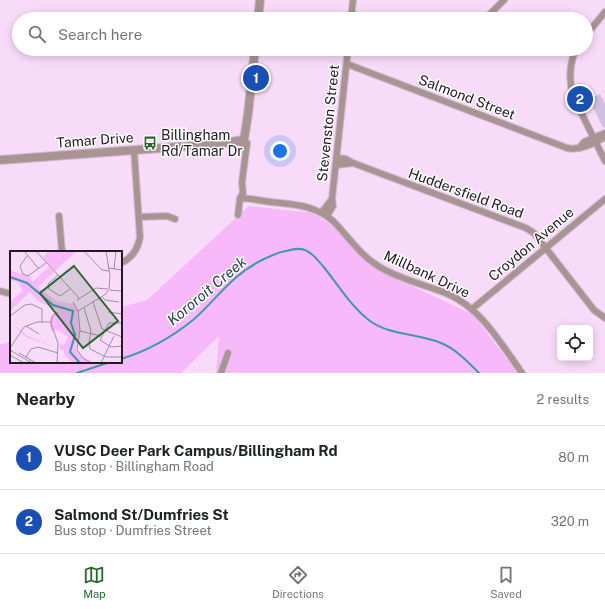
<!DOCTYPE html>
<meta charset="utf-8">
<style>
:root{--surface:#fff;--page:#f2f2f2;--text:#202124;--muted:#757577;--line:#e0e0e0;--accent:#29672f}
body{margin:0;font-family:"Public Sans",sans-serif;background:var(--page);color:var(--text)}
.controls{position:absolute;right:12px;bottom:12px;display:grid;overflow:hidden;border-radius:6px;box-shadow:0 2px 10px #0003}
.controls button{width:36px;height:36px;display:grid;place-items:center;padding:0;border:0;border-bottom:1px solid var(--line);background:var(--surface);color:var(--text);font:20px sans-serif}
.you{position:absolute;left:280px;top:151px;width:14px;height:14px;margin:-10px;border:3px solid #fff;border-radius:50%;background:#1a73e8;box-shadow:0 0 0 6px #1a73e833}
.badge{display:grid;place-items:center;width:26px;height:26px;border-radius:50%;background:var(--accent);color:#fff;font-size:13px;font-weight:700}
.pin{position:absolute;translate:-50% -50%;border:2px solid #fff;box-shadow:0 1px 4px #0006}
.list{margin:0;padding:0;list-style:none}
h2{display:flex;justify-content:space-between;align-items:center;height:52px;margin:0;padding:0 16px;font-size:17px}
h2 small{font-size:13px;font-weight:400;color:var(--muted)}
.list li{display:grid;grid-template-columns:26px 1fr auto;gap:12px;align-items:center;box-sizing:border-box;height:64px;padding:0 16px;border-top:1px solid var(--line)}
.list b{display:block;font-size:15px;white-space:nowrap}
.list p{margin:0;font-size:13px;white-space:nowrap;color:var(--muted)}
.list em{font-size:13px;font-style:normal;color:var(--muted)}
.icon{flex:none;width:22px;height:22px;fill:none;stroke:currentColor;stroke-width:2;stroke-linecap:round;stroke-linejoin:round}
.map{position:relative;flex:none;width:605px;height:373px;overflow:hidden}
.search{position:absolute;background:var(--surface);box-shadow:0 2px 10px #0003;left:12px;right:12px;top:12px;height:44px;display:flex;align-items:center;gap:10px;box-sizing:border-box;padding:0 14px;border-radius:22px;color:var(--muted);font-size:15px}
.sheet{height:180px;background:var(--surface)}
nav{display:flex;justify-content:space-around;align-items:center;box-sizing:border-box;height:56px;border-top:1px solid var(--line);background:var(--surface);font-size:11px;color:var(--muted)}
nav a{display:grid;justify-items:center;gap:2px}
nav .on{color:var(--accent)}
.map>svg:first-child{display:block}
</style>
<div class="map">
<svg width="605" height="373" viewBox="0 0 605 373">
<rect width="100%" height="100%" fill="#f8dbf9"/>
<!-- green -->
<path fill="#f7b9f9" d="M249,206L313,213L335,227L360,257L386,274L470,313L479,322L517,373H216L219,336L181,373H0V345L11,341V362H121V307L147,300Z"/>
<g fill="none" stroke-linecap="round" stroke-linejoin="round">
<!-- stream -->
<path stroke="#4199a3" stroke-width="2" d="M121,359C147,351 172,337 193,320C219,297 231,275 264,259C271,256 278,252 286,251C293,249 301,247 307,251C313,254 318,260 322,265C338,284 350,306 370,321C391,336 418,333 441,343C456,349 468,362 479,373
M77,373L110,362"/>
</g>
<!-- building -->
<path fill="#cfc0e2" d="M600,94L605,104V127L603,128L589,99Z"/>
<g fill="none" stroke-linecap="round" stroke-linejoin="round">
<!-- minor casing -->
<g stroke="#d2b8d2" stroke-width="8">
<path id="minor" d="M487,17L504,0
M351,19L353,0
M586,35L605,12
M576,49C569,65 569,79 573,96L605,161
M347,64L567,148C580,151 594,143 605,137
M580,147L584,142L605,133
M337,158L346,159L353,163L526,228L534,233L594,310L605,318
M336,165L353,163
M240,198C249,198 256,200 264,201C289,205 313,203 333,221C348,236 359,254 378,266C398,279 426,285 448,294C482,309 501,344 522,373
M322,212L332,199
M238,215L240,198L243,193L242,182L247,143
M59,216L62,252
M327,216L333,206L332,199L348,49
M139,217L167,216L175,219
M121,263C132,258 138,249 140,237L134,150
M0,291L11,294
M472,309L605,199
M221,373L228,353"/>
</g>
<!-- tertiary casing -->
<g stroke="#d2b8d2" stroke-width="10">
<path id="tertiary" d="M258,19L260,0
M243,146L248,114L255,49
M0,160L217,144L243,140"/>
</g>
<!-- minor -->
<use href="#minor" stroke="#a89593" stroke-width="6"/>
<!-- tertiary -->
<use href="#tertiary" stroke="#a89593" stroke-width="8"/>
</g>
<!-- icons -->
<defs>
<g id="bus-bare" transform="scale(1.08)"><path d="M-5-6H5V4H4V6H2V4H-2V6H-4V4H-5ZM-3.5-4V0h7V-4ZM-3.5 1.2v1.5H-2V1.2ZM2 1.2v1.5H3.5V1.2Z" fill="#29672f" stroke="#fff" stroke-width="2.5" paint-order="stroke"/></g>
</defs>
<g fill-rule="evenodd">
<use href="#bus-bare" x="150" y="143"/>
</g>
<g text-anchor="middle" stroke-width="3" stroke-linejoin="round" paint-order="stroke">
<!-- street labels -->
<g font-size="14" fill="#231923" stroke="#fff">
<text transform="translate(467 97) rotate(21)" y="5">Salmond Street</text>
<text transform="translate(328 123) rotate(-84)" y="5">Stevenston Street</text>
<text transform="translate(95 140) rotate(-4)" y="5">Tamar Drive</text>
<text transform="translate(466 193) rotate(20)" y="5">Huddersfield Road</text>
<text transform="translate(531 244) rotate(-40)" y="5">Croydon Avenue</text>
<text transform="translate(427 274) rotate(25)" y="5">Millbank Drive</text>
</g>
<!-- poi labels -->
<g font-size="14" fill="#231923" stroke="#fff" text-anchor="start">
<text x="161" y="140">Billingham<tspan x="161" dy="16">Rd/Tamar Dr</tspan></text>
</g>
<!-- water labels -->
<g font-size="15" font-style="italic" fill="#294548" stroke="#fff">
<text transform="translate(207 291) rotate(-40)" y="5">Kororoit Creek</text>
</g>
</g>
<!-- overview -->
<g transform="translate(10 251)">
<rect width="112" height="112" fill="#f8dbf9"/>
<path d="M39,0H67L45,20L33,6ZM0,16L2,20L22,26L20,28L22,31L39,16L44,21L28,36L47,50L63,53L67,59L69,80L66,99L72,106L81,112H63L54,103V99L50,98L49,93L54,94L58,85L46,79L42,81L40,76V68L48,59L29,51L20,41L0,60V51L12,40L8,31L0,29ZM0,71L18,85L47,97L16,86Z" fill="#f7b9f9"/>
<path fill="none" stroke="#4199a3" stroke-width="2" d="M0,26L17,32L43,54L63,60L61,72L65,84L60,101L70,112"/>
<path fill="none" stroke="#a38da3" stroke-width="1" d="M14,0L29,18M26,0L69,47M74,0L92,19L99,20M96,0L100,25L99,38M17,5L10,15L13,23L18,25L36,12M98,17L112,19M104,18L106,0M48,24L38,33L39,38L50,45L60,38M99,39L112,40M92,46L95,49L109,51M67,49L86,37L98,38M63,51L68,60L70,79L67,99L73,107L82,112M83,51L92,78L112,86M74,57L81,80L79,92L80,98L96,106H112M68,60L96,43L98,39M98,61L112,63M0,65L15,54L21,53L32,58V71M112,72H99L90,89L101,96L112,95M16,75L29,83M70,80L91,85M0,97L14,76L27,71H41M0,99L22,112M9,102L26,112M0,104L14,112M16,106L21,98L28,96L48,102M47,112L48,92L41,73L42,65L48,61M91,112L104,85"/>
<path fill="#29672f" fill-opacity="0.15" stroke="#29672f" stroke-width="2" d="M64,15L108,70L73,97L30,42Z"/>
<rect width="112" height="112" fill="none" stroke="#231923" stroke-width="2"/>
</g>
</svg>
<div class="controls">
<button><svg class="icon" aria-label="locate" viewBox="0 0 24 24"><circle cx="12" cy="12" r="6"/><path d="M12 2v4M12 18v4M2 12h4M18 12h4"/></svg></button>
</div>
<div class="you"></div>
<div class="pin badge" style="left:256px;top:78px;background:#1a4fb4">1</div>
<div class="pin badge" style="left:580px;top:99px;background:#1a4fb4">2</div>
<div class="search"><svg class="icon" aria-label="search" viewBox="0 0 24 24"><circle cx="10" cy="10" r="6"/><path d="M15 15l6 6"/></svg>Search here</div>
</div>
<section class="sheet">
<h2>Nearby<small>2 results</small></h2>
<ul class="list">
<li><span class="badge" style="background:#1a4fb4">1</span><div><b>VUSC Deer Park Campus/Billingham Rd</b><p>Bus stop · Billingham Road</p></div><em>80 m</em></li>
<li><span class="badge" style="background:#1a4fb4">2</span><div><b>Salmond St/Dumfries St</b><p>Bus stop · Dumfries Street</p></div><em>320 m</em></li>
</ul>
</section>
<nav>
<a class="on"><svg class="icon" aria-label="map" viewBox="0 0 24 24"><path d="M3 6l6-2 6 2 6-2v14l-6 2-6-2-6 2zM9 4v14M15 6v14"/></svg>Map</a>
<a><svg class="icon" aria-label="directions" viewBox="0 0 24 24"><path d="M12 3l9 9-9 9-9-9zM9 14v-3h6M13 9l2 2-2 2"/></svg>Directions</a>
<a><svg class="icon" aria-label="saved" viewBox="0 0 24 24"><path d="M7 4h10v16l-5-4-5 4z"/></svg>Saved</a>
</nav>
